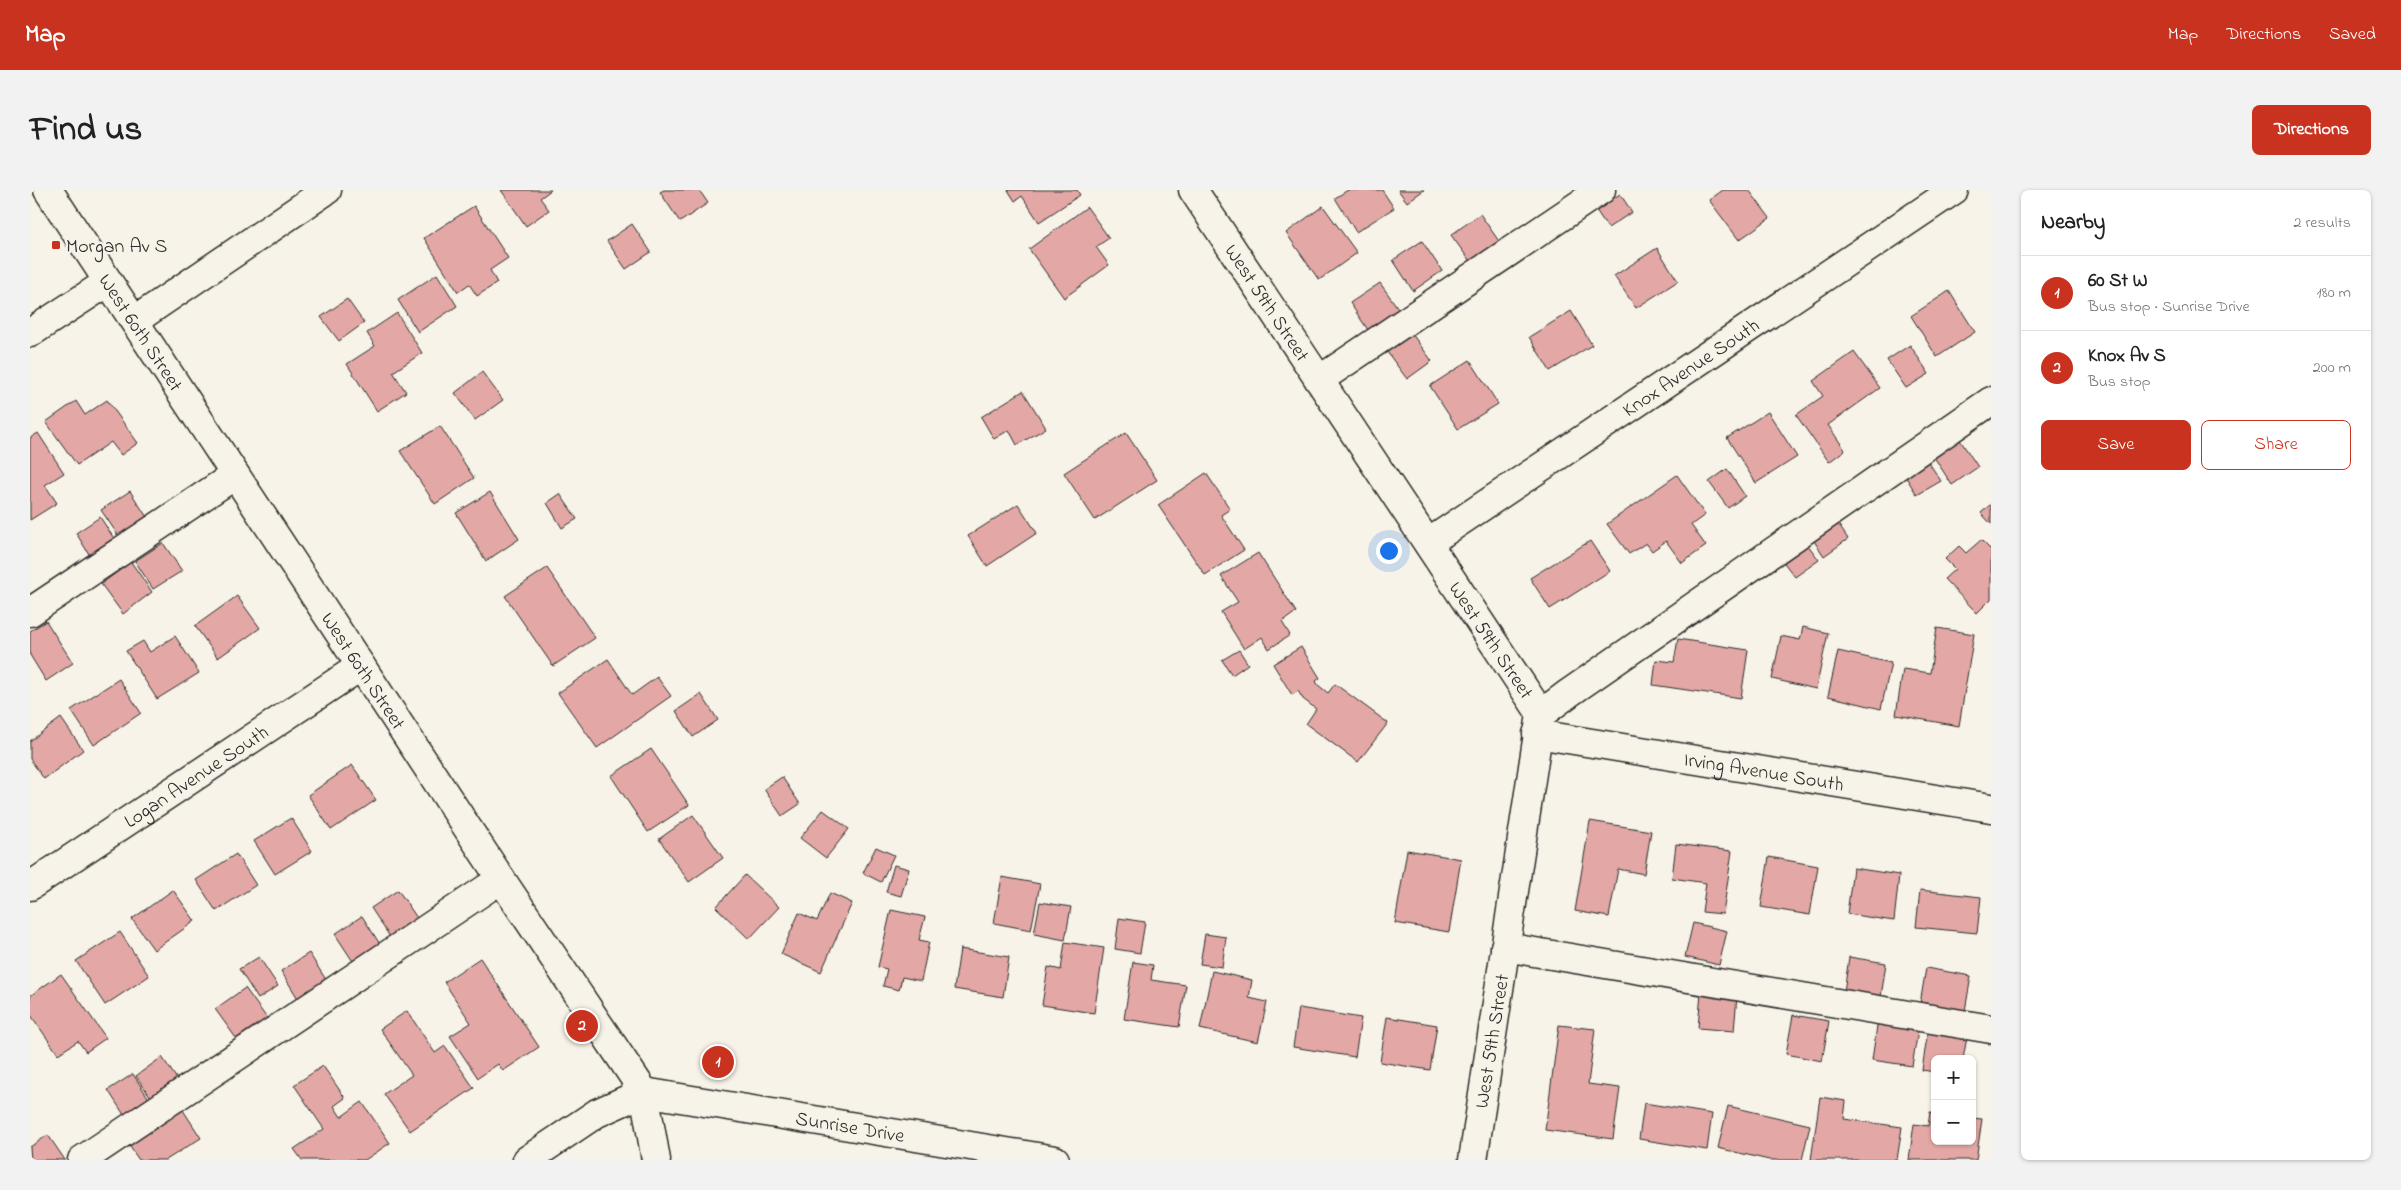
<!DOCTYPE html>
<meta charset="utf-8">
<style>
:root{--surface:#fff;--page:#f2f2f2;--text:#222;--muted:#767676;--line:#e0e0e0;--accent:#c8321e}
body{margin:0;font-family:"Indie Flower",sans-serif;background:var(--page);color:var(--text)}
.controls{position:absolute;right:15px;bottom:15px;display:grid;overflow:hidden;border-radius:8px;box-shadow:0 1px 4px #0004}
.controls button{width:45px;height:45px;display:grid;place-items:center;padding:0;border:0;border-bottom:1px solid var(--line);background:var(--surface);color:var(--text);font:25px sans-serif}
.you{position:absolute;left:1358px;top:360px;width:18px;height:18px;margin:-12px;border:4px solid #fff;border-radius:50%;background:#1a73e8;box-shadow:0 0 0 8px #1a73e833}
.badge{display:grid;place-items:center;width:32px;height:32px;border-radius:50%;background:var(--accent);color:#fff;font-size:16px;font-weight:700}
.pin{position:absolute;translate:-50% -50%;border:2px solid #fff;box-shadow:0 1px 5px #0006}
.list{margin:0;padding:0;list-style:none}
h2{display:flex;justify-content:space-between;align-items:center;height:65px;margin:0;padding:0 20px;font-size:21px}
h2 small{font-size:16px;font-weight:400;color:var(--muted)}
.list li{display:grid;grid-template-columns:32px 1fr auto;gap:15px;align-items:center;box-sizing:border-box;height:75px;padding:0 20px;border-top:1px solid var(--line)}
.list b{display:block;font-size:19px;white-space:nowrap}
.list p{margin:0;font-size:16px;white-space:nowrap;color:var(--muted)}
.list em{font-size:16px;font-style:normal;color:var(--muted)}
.actions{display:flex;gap:10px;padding:15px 20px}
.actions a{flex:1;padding:11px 0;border:1px solid var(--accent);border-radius:8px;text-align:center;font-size:18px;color:var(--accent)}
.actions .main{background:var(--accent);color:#fff}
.map{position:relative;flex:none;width:1961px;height:970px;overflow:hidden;border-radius:8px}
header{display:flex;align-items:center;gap:30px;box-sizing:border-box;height:70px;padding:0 25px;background:var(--accent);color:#fff}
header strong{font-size:24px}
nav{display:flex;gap:28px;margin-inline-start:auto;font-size:18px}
.intro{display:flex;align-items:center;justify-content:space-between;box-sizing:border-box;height:120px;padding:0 30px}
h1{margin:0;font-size:35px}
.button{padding:12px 22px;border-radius:8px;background:var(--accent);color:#fff;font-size:18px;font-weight:700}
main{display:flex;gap:30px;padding:0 30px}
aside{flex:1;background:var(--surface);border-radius:8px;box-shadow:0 1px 4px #0004}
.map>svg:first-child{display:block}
</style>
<header>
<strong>Map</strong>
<nav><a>Map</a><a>Directions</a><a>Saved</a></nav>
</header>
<div class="intro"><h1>Find us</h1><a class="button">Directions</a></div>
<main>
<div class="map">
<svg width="1961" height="970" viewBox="0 0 1961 970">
<rect width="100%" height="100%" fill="#f7f3e8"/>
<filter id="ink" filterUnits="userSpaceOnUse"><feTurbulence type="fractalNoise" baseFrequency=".02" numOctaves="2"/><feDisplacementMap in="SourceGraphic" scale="10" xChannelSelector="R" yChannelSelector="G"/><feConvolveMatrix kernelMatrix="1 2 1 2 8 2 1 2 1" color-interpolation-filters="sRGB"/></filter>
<g filter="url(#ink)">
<!-- building -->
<path fill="#e3a8a5" stroke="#2b2b2b" d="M471,0H521L510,8L519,20L496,36Z
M634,0H669L678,13L650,32L630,2Z
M978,0H1047L1050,5L1009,32L992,6L985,11Z
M1318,0H1352L1364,18L1326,42L1305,8Z
M1368,0H1394L1377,12Z
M1693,0H1719L1740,28L1709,50L1679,10Z
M1590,4L1602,22L1578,38L1566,20Z
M444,16L478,68L460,80L467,93L447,106L439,94L428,102L394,48Z
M1293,16L1327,63L1289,90L1256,43Z
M1057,17L1079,48L1066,57L1079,75L1034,108L999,59Z
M1450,24L1473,57L1445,78L1421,45Z
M602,34L621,62L596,79L577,51Z
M1392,51L1412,81L1383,101L1363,70Z
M1627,58L1648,91L1606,118L1584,86Z
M407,84L427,116L388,142L368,110Z
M1350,93L1373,125L1342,146L1320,113Z
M1919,101L1945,142L1907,167L1881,126Z
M317,109L334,133L309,151L291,127Z
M1541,121L1562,155L1520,181L1499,147Z
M367,123L392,163L363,182L376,202L347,221L317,174L345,156L337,143Z
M1382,144L1402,171L1377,189L1357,162Z
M1880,155L1899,184L1876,198L1857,170Z
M1824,162L1850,198L1798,235L1815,260L1799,272L1766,225L1793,206L1783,191Z
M1440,170L1468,214L1428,239L1400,196Z
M452,182L473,210L445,230L425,203Z
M993,201L1016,238L987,255L979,240L964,249L951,227Z
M77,210L108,253L91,265L81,252L47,275L16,232L46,211L55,225Z
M1738,222L1767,267L1726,293L1697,248Z
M410,236L444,288L405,314L370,261Z
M8,243L34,283L15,295L27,313L0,330V248Z
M1096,243L1127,290L1065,330L1034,283Z
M1930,250L1948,277L1922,295L1904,267Z
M1897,270L1911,291L1887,305L1874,284Z
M1697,279L1715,306L1698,318L1679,292Z
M1176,283L1200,319L1191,325L1214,360L1175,385L1128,315Z
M1647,285L1675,325L1661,335L1676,356L1652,373L1636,351L1622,361L1616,353L1599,364L1577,334Z
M100,301L122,335L94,354L71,320Z
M460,302L489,349L456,371L426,323Z
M530,304L547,329L532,338L517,313Z
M988,314L1007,343L957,376L938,346Z
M1961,314V334L1951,323Z
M70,327L87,353L62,369L46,343Z
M1806,331L1818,349L1794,366L1782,348Z
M1951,350L1961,360V409L1947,423L1914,389L1925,379L1915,369L1929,356L1936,363Z
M1560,351L1580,381L1520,419L1500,388Z
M1775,351L1789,370L1765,387L1751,369Z
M133,353L152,381L123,399L105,371Z
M1228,363L1266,422L1252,432L1260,445L1239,459L1232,447L1214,459L1191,422L1208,412L1191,386Z
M101,372L122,402L93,424L71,394Z
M517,378L565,448L523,476L475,406Z
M207,406L230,438L188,468L165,436Z
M16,431L43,473L16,491L0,465V441Z
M1773,437L1798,443L1786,499L1742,489L1751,446L1770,450Z
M1907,438L1944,444L1929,536L1866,525L1873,479L1900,483Z
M145,446L169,483L127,509L96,461L113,451L120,462Z
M1648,449L1718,460L1711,508L1623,495L1626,470L1644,472Z
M1271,457L1290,488L1286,491L1288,495L1298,503L1305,494L1358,533L1328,572L1276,534L1286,519L1273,509L1268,501L1262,505L1243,474Z
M1209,460L1218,474L1202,485L1192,470Z
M1808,461L1861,473L1851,519L1798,506Z
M578,469L602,505L627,487L641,506L567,558L528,503Z
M89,489L111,523L64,555L41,520Z
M671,504L688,530L663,547L646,521Z
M31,528L53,560L14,589L0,569V551Z
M621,559L659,615L618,642L581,586Z
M322,575L346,610L301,640L278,605Z
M752,587L770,614L752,626L734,599Z
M793,620L819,639L796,668L770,648Z
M663,625L693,668L659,692L629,649Z
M261,628L282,661L245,684L224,651Z
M1560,631L1621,641L1614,684L1588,679L1579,727L1545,721Z
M1646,654L1702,661L1693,724L1672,722L1676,693L1642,688Z
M846,657L864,665L851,692L833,683Z
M1377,660L1431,669L1419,742L1365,733Z
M206,664L226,695L186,721L166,690Z
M1739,667L1788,676L1780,725L1731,717Z
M864,675L879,679L871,706L856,702Z
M1823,678L1869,685L1864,731L1817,724Z
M715,685L749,717L719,749L686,717Z
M972,687L1010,694L1001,740L964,733Z
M143,700L165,731L124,760L102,729Z
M368,700L387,728L360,747L341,718Z
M1890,700L1951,707L1947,743L1886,737Z
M800,703L822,713L791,782L751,764L769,723L787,731Z
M1010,712L1041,717L1035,750L1004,744Z
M861,720L895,727L889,750L899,752L891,791L872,787L869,800L853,796L857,779L848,777Z
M332,726L353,759L326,776L305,744Z
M1089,728L1115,732L1110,763L1085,759Z
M1663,733L1697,741L1689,775L1655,767Z
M90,742L119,786L75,815L46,771Z
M1175,744L1196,747L1192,777L1170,774Z
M1035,752L1074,758L1064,823L1012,815L1018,777L1031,780Z
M930,759L979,767L973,807L924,799Z
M279,763L300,796L272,815L251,781Z
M229,767L248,796L228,809L209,779Z
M1819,767L1856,773L1851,807L1814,802Z
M450,768L509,857L473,881L468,874L448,888L420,846L441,833L414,792Z
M1103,772L1123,775L1121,790L1156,795L1149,837L1094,829Z
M1896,778L1941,786L1935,821L1890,814Z
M1182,781L1222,790L1219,808L1237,812L1228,852L1170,839Z
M31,784L76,848L56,862L48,851L28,864L0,824V806Z
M215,798L241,834L211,855L185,819Z
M1671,803L1707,806L1704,841L1668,838Z
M1269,818L1331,828L1325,867L1263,857Z
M377,821L405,863L415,856L444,898L380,941L354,904L382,885L350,839Z
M1763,825L1799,831L1792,871L1756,864Z
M1357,827L1407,835L1400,880L1350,872Z
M1848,829L1889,835L1882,876L1842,870Z
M1529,835L1565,839L1558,894L1590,898L1583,949L1515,940Z
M1898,840L1937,847L1933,869H1905V882L1892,880Z
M132,867L151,895L125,913L106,886Z
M293,876L315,908L304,916L311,927L332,912L360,953L335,970H272L264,959L294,939L264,895Z
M103,884L123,915L98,931L78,900Z
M1790,907L1816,911L1814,929L1872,937L1867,970H1781Z
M1614,913L1682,924L1677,960L1609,949Z
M1698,916L1780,935L1772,970H1739L1688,958Z
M153,920L171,948L136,970H109L98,954Z
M1900,922L1905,923V951H1942V928L1952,929L1946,970H1879L1884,934L1898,936Z
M18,945L35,970H1L0,957Z"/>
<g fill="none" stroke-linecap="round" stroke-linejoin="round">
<!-- minor casing -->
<g stroke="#2b2b2b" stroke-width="31">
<g id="minor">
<path id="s1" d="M18,0L471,689L614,902L626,970"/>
<path id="s2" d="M1163,0L1511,524L1443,970"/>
<path d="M104,131L297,0"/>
<path d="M0,143L78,92"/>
<path d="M1289,190L1571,0"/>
<path id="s3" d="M1398,353L1924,0"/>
<path d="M0,422L205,285"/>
<path d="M1511,524L1539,503L1961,211"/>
<path id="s4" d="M1507,544L1961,618"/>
<path id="s5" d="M0,696L331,476"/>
<path d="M1475,757L1961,839"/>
<path id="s6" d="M614,902L1025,970"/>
<path d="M52,970L471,689"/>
<path d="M497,970L567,923L614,902"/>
</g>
</g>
<!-- minor -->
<use href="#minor" stroke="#f7f3e8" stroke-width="28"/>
</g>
</g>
<!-- markers -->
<rect fill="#c8321e" stroke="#f7f3e8" stroke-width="2" x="21" y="50" width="10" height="10" rx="2.5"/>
<g text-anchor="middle" stroke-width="5" stroke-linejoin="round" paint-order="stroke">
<!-- poi labels -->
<g font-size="20" fill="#2b2b2b" stroke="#f7f3e8" text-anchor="start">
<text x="36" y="62">Morgan Av S</text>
</g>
<!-- street labels -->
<g font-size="20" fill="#2b2b2b" stroke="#f7f3e8">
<text dy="7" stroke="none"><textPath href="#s2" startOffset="135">West 59th Street</textPath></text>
<text dy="7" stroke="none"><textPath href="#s1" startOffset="170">West 60th Street</textPath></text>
<text dy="7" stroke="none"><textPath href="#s3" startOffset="316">Knox Avenue South</textPath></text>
<text dy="7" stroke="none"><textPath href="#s2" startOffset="540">West 59th Street</textPath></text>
<text dy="7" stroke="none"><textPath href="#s1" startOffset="575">West 60th Street</textPath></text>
<text dy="7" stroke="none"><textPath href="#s4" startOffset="230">Irving Avenue South</textPath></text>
<text dy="7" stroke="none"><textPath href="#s5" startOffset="199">Logan Avenue South</textPath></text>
<text transform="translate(1461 851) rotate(-81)" y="7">West 59th Street</text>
<text dy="7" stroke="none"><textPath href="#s6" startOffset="209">Sunrise Drive</textPath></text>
</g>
</g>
</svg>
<div class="controls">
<button>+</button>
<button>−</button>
</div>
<div class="you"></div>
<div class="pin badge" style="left:688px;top:872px">1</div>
<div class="pin badge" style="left:552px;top:836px">2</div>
</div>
<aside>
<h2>Nearby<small>2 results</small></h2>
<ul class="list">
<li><span class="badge">1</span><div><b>60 St W</b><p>Bus stop · Sunrise Drive</p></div><em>180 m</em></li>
<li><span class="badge">2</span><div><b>Knox Av S</b><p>Bus stop</p></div><em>200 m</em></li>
</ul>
<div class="actions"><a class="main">Save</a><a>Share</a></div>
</aside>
</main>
